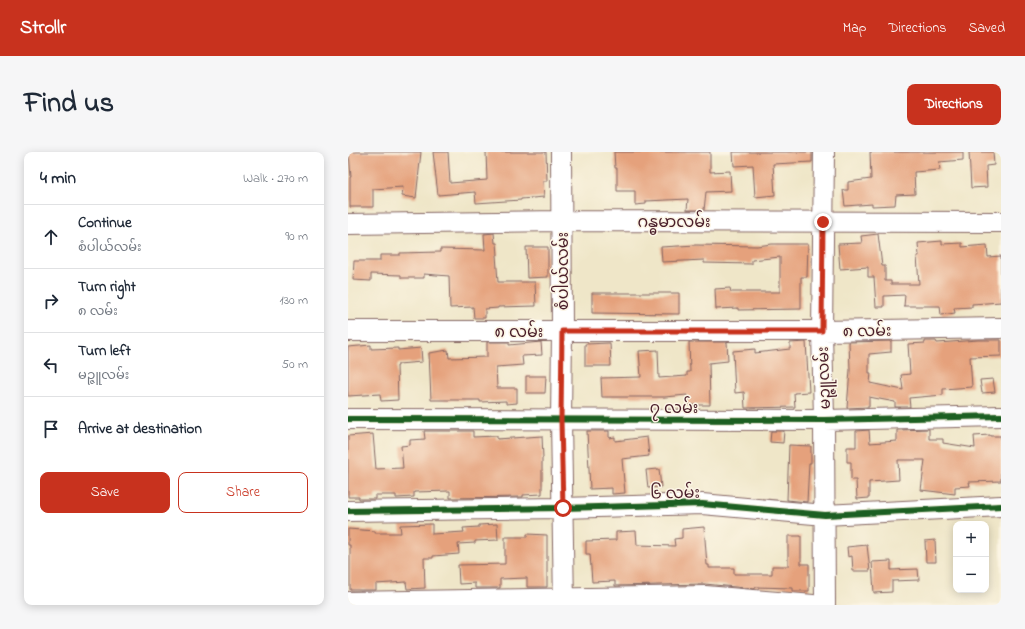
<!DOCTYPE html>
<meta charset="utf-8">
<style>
:root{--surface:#fff;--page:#f6f6f7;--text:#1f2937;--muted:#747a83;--line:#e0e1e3;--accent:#c8321e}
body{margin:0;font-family:"Indie Flower","Noto Sans Myanmar",sans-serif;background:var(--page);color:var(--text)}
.controls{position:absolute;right:12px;bottom:12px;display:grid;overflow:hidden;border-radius:8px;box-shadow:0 2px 10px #0003}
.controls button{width:36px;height:36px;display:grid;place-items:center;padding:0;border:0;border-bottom:1px solid var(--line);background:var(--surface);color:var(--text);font:20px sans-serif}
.stop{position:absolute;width:12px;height:12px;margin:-9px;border:3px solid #c8321e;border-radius:50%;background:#fff}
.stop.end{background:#c8321e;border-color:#fff;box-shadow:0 1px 4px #0008}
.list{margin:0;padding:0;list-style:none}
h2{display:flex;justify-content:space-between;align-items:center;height:52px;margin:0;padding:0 16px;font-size:17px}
h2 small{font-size:13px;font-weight:400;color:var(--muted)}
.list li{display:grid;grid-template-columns:26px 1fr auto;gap:12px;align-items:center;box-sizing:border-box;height:64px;padding:0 16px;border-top:1px solid var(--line)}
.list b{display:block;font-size:15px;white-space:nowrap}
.list p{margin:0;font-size:13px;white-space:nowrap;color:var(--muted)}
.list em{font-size:13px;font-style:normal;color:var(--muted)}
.actions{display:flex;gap:8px;padding:12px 16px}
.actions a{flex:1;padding:9px 0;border:1px solid var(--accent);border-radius:8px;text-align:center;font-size:14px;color:var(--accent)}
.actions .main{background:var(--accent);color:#fff}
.icon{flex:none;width:22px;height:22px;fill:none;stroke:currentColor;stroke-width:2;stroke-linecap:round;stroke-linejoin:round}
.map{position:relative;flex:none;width:653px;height:453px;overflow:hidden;border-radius:8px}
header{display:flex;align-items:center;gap:24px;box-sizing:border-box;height:56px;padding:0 20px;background:var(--accent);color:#fff}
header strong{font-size:19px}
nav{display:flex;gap:22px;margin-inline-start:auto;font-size:14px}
.intro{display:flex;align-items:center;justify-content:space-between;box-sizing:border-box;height:96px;padding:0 24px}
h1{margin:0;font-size:28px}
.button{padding:10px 18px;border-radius:8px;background:var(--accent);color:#fff;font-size:14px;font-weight:700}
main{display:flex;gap:24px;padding:0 24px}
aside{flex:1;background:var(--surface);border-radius:8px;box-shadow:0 2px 10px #0003}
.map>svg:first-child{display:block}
</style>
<header>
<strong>Strollr</strong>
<nav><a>Map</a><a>Directions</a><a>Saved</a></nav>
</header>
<div class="intro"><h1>Find us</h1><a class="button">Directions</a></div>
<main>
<aside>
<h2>4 min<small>Walk · 270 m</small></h2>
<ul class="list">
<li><svg class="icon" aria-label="ahead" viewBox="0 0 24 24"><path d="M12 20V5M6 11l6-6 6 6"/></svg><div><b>Continue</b><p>စံပါယ်လမ်း</p></div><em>90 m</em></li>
<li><svg class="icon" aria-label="right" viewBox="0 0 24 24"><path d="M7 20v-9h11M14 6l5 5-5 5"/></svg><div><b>Turn right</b><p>၈ လမ်း</p></div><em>130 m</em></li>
<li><svg class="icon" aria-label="left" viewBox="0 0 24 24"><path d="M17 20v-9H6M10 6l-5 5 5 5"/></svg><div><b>Turn left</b><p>မဉ္ဇူလမ်း</p></div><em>50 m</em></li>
<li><svg class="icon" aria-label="arrive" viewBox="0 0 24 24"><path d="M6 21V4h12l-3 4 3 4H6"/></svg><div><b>Arrive at destination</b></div></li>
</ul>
<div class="actions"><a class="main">Save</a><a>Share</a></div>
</aside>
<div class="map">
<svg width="653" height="453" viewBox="0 0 653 453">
<rect width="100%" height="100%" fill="#fcf5e5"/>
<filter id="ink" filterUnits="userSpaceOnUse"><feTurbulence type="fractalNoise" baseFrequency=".025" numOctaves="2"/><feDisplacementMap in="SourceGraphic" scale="8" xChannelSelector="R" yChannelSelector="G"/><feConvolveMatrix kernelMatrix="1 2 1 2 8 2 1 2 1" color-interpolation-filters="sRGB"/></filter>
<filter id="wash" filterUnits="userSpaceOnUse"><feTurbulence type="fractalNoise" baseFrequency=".012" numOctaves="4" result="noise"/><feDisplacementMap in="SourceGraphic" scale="16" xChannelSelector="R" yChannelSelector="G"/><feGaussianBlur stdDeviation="0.9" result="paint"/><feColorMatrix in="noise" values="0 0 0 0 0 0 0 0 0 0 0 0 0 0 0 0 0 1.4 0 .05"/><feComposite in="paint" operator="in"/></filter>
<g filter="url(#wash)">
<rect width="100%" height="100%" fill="#efe6c8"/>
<g id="blocks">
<!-- building -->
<path fill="#e5a17b" d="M1,0H73L68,46L54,44L55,35L25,37V55H2V25H3Z
M85,0H100L102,31L139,28L138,0H198L199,29H195L196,45L173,47V48L128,51L127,40L90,43Z
M266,0H362V20L382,19L383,39L358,40L356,58H339L340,47L298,49V52L287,53V39H269V16H267Z
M385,0H464V10L425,12L427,43L407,45L405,13L386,14Z
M522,0H615V8L591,10L592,18L566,20L567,42L548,43L547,53L524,54V52L497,54L495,38H500V30L523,27Z
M621,0H645L646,13L638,14L639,35L623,36Z
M146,81L147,91H149L150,103H148L150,130H187L188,154L150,155V156L137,157V166H126L125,155L102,156L101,124L76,122V126H53V123L23,122V129L5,128L6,109H32V103H52V101L92,100V97L137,98L136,82Z
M530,82L534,114H537V129H543V132H571L569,104H571L570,91L594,89V92L614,91V95L639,93L640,105L653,104V150L624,152V155L606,156L607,161L593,163L592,154H556L557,143L536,144V155H528L526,125H520V115L492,117L490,92L514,91L513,84Z
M424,92H460L459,125H453V157L390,158V156L368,157L367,137L382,136L383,140H432V105L404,108V112L356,111V108L314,110L313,95L348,93L409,94Z
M178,95H200V125L179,126Z
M244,141H331V162L244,161Z
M630,188H653V204L622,205L624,235L595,237V243L561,246L562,255H547V250L521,245V255L499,256L502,218L501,190L543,189V200L521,202V221H523L522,231L555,238L553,223L562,222L560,192L577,191V189H588L589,191Z
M139,190H161V193L193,190L194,203L174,204L175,213L148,215L149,236H169V251L158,252V249L132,250V248H83L81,201L100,198L101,206L139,205Z
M341,190H379L380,209L361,211L362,253H339V243L317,245H254L253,226L293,225L291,199L310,198L311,226L339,224V220H342Z
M458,190L461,240L446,241L447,255L397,256L396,240L387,241L385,199L407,197V201L442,197V191Z
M262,191L263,214H237V192Z
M23,193V197L50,196V198L73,196L74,210L50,212V214H49L50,248L33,249L32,242L0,244V195Z
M178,224H198L197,241H178Z
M645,227L647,240L634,241L632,228Z
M581,277V287H595V291L627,296L626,284L642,283V284H653V329L621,330L622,334L607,335V342L573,338L577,308H550L551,328L521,330V346L509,347L508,328H503V310H499V295H508V279L521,278L522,291L549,289V278Z
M76,279H125V285L149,284V287L194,284L195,306H194V342L175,343V345L102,346V339L66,340V345L48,346V343H27V347H11V345H0V284L25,282L28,317L55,316L53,294L62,293V288L77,287Z
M239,279H261V286L267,285V289L299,285L301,304L274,307L277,341L264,342V336L242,337Z
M423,279H436L435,291L422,290Z
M441,293L463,294V311H461L459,350L439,348Z
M311,317L313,335L300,336L298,318Z
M84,372V382L116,380L115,376L131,375V373L149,372L150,388L127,389V391L110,392L111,402L85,404V406H76L77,436L59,437L58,430L28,432V438H2V393H0V377L27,379V381H53L52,373Z
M356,375L359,413H361V416H386V422H424V414H440V384H453V412H461V439H445V436L407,435V437L357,432L267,434V429L244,430L242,402H238V389L268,388V380L288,379L289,393L327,394L326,387L334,386V377Z
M179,382L199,383V435H179V426L152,427V436H127V431L111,432L110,413L157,412V385H179Z
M587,388L588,410H578L577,389Z
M519,393L522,419H505L504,404L500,405L499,395Z
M543,409V418L570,417L571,428L544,429V440L526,441L524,410Z"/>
</g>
</g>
<g filter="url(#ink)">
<use href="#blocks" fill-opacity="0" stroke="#846562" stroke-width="1"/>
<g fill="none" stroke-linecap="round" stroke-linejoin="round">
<!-- minor casing -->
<g stroke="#846562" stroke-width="22">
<path id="minor" d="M213,0L214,179L213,268L216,453
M476,0L474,179L476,268L477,453
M0,72L214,69L653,70
M0,179H474L653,176
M0,267L476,268L653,264
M0,359L215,356L354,352L477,363L653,354
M0,450L357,444L465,453"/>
</g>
<!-- minor -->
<use href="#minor" stroke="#fff" stroke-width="20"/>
<!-- cycleway casing -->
<g stroke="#fcf5e5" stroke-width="8">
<path id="cycleway" d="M0,267L476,268L653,264
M0,359L215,356L354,352L477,363L653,354"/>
</g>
<!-- cycleway -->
<use href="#cycleway" stroke="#1b5e20" stroke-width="6"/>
</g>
</g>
<g fill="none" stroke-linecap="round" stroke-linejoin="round" filter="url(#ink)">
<!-- route -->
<path stroke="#c8321e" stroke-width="5" d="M215,356L213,268L214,179H474L475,70"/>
</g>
<g text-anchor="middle" stroke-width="3" stroke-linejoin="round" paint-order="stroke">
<!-- street labels -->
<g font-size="16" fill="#4a1f2b" stroke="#fcf5e5">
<text x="326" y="75">ဂန္ဓမာလမ်း</text>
<text transform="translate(214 119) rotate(-90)" y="6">စံပါယ်လမ်း</text>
<text transform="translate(519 178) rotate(-1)" y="6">၈ လမ်း</text>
<text x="171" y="185">၈ လမ်း</text>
<text transform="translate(475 226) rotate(-92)" y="6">မဉ္ဇူလမ်း</text>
<text x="326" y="261">၇ လမ်း</text>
<text transform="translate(327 340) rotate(-1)" y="6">၆ လမ်း</text>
</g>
</g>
</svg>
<div class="controls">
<button>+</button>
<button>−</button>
</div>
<div class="stop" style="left:215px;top:356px"></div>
<div class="stop end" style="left:475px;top:70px"></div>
</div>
</main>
